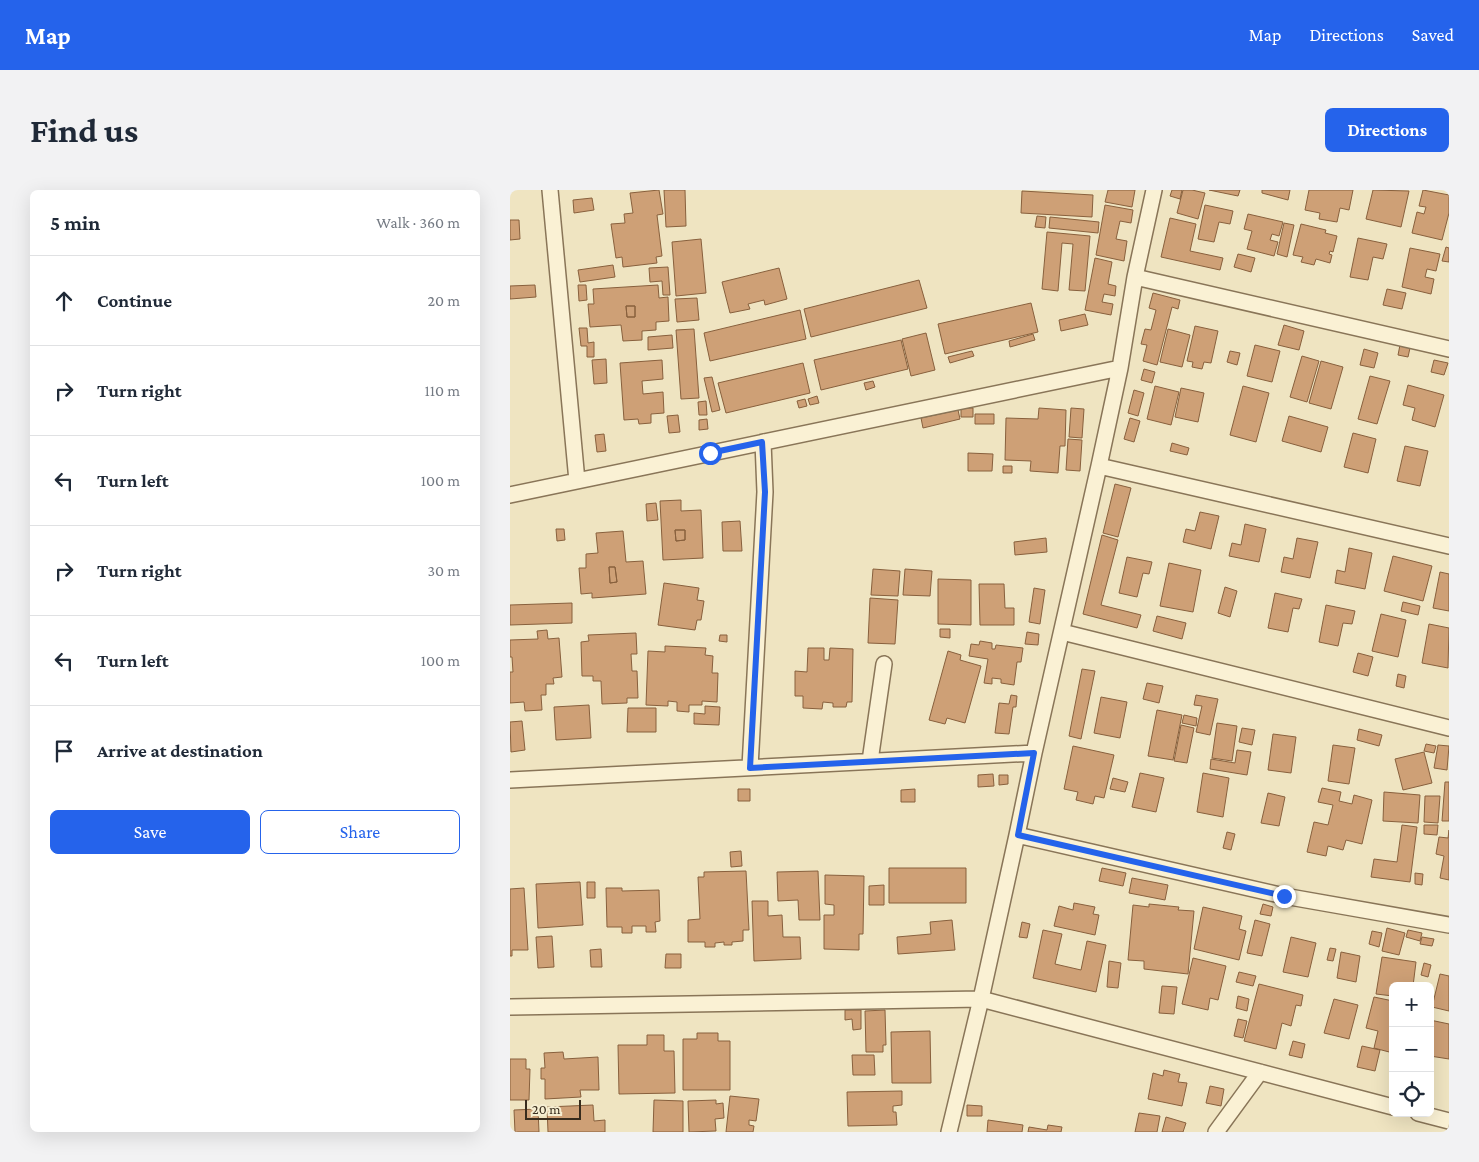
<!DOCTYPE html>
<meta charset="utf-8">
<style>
:root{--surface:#fff;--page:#f2f2f3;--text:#1f2937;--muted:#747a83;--line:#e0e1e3;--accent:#2563eb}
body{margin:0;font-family:"Crimson Pro",serif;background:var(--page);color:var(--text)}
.controls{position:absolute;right:15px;bottom:15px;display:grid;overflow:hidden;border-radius:8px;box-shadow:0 5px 20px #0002}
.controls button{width:45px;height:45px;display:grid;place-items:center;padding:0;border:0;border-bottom:1px solid var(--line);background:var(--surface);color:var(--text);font:25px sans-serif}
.scale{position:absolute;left:15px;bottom:12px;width:56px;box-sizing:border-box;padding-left:5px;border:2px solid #382c1d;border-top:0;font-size:14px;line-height:18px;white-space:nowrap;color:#382c1d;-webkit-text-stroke:4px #f6eed1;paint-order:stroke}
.stop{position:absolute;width:15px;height:15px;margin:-11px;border:4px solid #2563eb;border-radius:50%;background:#fff}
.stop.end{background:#2563eb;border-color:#fff;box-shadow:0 1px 5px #0008}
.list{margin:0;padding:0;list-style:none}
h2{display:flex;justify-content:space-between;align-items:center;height:65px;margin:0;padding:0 20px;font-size:21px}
h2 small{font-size:16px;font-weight:400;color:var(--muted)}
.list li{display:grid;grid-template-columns:32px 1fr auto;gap:15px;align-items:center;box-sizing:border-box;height:90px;padding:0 20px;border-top:1px solid var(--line)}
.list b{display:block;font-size:19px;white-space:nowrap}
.list em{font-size:16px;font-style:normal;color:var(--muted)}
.actions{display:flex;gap:10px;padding:15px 20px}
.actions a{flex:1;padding:11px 0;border:1px solid var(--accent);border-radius:8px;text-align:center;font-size:18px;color:var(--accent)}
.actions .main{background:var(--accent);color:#fff}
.icon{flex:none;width:28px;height:28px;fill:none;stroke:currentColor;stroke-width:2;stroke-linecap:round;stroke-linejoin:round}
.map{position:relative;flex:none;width:939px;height:942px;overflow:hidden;border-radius:8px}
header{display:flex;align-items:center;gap:30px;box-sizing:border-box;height:70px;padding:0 25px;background:var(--accent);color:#fff}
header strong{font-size:24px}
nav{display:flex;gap:28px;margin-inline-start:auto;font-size:18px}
.intro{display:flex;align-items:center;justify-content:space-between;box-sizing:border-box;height:120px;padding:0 30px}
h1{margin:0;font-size:35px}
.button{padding:12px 22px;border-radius:8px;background:var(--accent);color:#fff;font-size:18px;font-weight:700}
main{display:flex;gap:30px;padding:0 30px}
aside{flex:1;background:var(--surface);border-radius:8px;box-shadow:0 5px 20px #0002}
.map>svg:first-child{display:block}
</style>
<header>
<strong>Map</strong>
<nav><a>Map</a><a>Directions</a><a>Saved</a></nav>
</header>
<div class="intro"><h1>Find us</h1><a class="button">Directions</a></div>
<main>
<aside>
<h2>5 min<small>Walk · 360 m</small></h2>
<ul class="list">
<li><svg class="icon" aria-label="ahead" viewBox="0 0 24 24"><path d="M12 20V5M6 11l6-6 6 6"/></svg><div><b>Continue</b></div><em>20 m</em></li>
<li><svg class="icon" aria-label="right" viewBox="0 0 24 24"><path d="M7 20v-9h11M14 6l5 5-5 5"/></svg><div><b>Turn right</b></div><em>110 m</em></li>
<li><svg class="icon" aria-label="left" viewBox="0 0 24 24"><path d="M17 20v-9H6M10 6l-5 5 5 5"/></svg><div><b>Turn left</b></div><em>100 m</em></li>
<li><svg class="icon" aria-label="right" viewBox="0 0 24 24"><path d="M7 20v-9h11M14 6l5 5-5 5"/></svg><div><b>Turn right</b></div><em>30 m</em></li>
<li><svg class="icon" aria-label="left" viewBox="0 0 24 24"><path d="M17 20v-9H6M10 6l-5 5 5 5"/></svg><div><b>Turn left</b></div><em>100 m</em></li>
<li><svg class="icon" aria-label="arrive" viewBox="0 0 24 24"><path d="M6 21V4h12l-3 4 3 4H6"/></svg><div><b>Arrive at destination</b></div></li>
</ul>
<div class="actions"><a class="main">Save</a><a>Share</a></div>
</aside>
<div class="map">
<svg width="939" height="942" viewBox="0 0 939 942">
<rect width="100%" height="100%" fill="#efe4c1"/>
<!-- building -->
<path fill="#cea076" stroke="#88603d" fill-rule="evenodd" d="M149,0L153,24L147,25L152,66L146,67L147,73L113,77L112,67L106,68L101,34L115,33L114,24L123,23L120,3Z
M154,0H175L176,36L156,37Z
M598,0H625L622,17L595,12Z
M662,0H672L670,9L660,6Z
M673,0H682L695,3L688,29L667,23Z
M699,0H730L728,6Z
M752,0H780L778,10L752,3Z
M799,0H843L839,20L830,18L827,32L809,29L810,23L795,20Z
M863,0L899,1L891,37L856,29Z
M913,0L939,5V23L932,50L902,43L907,22L914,24L916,17L909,16Z
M512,1L583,5L582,27L511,23Z
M82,8L84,20L64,23L63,10Z
M595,15L623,20L621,33L610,31L606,49L617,51L614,71L586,65Z
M695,15L723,21L720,34L709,32L704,52L688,49Z
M738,24L773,32L769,46L762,44L760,50L768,52L764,66L737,59L742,41L734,39Z
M527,26L536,27L535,38L525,37Z
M540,27L589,32L588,43L539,38Z
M660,28L686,34L680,61L713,68L710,80L651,67Z
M0,30H9L10,49L0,50Z
M774,33L784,35L777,67L767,64Z
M791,34L816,40L815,43L827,46L823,62L820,61L819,64L822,65L820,73L806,69L804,75L791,72L793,67L783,65Z
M537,42L580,46L575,101L559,100L563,54L552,53L548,101L532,99Z
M848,48L877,54L873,69L863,67L858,90L840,87Z
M191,49L196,103L166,106L162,52Z
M936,57L939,58V72L932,71Z
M900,58L930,64L926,81L917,79L915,87L924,89L921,104L892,97Z
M728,64L745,68L741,82L724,77Z
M585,68L602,72L598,94L606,96L605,106L594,104L592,112L603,114L601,125L575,120Z
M103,75L105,87L70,92L68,80Z
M158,77L160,105H153L152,91L140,92L139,78Z
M269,78L277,109L255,115L254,110L238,114L240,119L220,123L212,92Z
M409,90L417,118L301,147L294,119Z
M25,95L26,107L0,109V96Z
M68,95H76L77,110L69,111Z
M148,95L149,108L158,107L159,131L146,132V140L132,141V150L113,151L111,135L80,137L78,114H84L83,99ZM116,116H125V127H117Z
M877,99L896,103L892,119L873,115Z
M643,103L670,110L668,119L662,117L647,175L633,171L637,155L631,154L635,139L641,140L646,120L639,118Z
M187,108L189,130L167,132L165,109Z
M521,113L528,142L435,164L428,134Z
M116,116H125V127H117Z
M290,120L296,149L200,171L194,143Z
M575,124L578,135L551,141L549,130Z
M774,135L794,141L789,160L768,155Z
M685,136L708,141L701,173L694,172L692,179L682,177L683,172L677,171Z
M69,138H77L78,153L84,152V167H77V156H71Z
M184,139L189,208L171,209L166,140Z
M658,139L680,145L672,177L650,172Z
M416,143L425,180L401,186L392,149Z
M523,144L525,150L500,157L499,151Z
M162,145L163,158L138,160V147Z
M391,150L398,179L311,200L304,170Z
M745,155L770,161L762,192L737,186Z
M890,155L900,158L898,167L888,165Z
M854,159L868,163L864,178L850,175Z
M462,161L464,166L440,173L438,167Z
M720,161L730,163L727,175L717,172Z
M792,166L809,171L797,212L780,207Z
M96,169L97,193L84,194L82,170Z
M152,170L153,189L132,191L133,204L153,202L154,223L141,224V233L129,234L128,229L114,230L110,173Z
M924,170L938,173L934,185L921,182Z
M811,171L833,177L821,219L799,213Z
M293,173L300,203L216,223L208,193Z
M634,179L645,182L642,193L631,190Z
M860,186L880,191L867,234L848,229Z
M202,187L210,220L202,222L194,188Z
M363,191L365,197L356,200L354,193Z
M898,195L934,205L925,237L902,230L905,218L893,215Z
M645,196L669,202L661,235L637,229Z
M733,196L759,203L746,252L720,245Z
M671,198L694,203L688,232L665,227Z
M624,200L634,203L628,226L618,223Z
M307,206L309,213L300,215L298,209Z
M295,209L297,216L289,218L287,211Z
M196,211L197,225H189L188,212Z
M451,218H463V227H451Z
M529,218L556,220L555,256H550L548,283L520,281L521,271L495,270L496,228L528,229Z
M561,218L574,219L572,248L559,247Z
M448,220L450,229L413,238L411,228Z
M465,224H484V234H465Z
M168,225L170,242L159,243L157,226Z
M779,226L818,237L811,262L772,251Z
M620,228L630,231L624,252L614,249Z
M197,229L198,239L189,240V230Z
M843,243L866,249L858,283L834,277Z
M94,244L96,261L87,262L85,245Z
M558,249L572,250L570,281L556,280Z
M662,253L679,258L677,265L660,261Z
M895,256L918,261L910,296L887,291Z
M458,263L483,264L482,281H458Z
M493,276H502V283H493Z
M605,294L621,298L608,347L593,343Z
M171,310V321L191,320L193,368L153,370L150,311ZM165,340H175V350L166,351Z
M146,313L148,330L137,331L136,314Z
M690,322L709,326L701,359L673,352L676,339L685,341Z
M230,331L232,361H213L212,332Z
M735,334L756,339L749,372L719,366L722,353L731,355Z
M46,339H54L55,350L47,351Z
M165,340H175V350L166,351Z
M113,341L116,372L133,371L136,404L82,408V403L71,404L69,378H76V364L88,363L86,343ZM99,377H105L107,392L100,393Z
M592,345L608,350L591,415L631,425L627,438L573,424Z
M536,348L537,362L505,365L504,352Z
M787,348L808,352L800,388L771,382L774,367L783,369Z
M839,358L862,363L855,399L825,393L827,380L835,382Z
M883,366L922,376L913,411L874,401Z
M617,367L642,372L639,384L633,383L627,407L609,403Z
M659,373L691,380L683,422L650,416Z
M99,377H105L107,392L100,393Z
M363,379L390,381L388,406L361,405Z
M395,379L422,381L420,406L393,405Z
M930,382L939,384V421L923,418Z
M428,389L461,390V435L428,434Z
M154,393L189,398L187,410L194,411L191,430H187L185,440L148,435Z
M469,394H494L495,418H504V435H470Z
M715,397L727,401L720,427L708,423Z
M524,398L535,400L530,434L519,432Z
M765,403L792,409L789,419L783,418L778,442L758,438Z
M360,408L388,410L385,454L358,453Z
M893,412L910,416L908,425L891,421Z
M62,413V433L0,435V415Z
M816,415L845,421L842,434L833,433L828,456L809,452Z
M871,424L896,430L888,467L862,461Z
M647,426L676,433L672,449L643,441Z
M919,434L939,438L938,478L912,473Z
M430,439H440V448L430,447Z
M37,440L38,449L49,448L52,487L43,488L44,494H36V505H31L32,520L15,521L14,512L0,513V482H3L2,467H0V450L28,449L27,441Z
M517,442L529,444L528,455L515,454Z
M126,443L127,464H121L122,481H127L128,508H117V513L92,514L91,491H83V486H72L71,452L79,451L78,445Z
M210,445H217V452L209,451Z
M470,451L482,453V459H485L486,455L513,458L511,472H507L504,495L491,493V489L482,488V494L474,493L478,469L459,466L461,454L469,455Z
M155,456L196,458L195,465L203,466L202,483H208L207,512L192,511V515H179V522L167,521V512L158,511V516L136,515L138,461L155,462Z
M298,458H314V470H319L320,458L343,459L342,512H337L336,517H323V513L313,512L312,519L293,518V506H285V481L297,482Z
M438,461L451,465L450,470L471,476L455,533L437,528L435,534L419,530Z
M848,463L863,467L858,486L843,482Z
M572,479L585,481L571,549L559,546Z
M888,484L896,486L894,498L886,496Z
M637,493L653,496L649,513L633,509Z
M501,505L507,506L506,517H503L499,544L485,543L489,513L499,514Z
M686,505L708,509L700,545L686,542L692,516L684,515Z
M591,507L617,512L610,548L584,543Z
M79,515L81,548L46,550L44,517Z
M195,516L210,517L209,535L184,534V523L195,524Z
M118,518H146V542H117Z
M647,520L672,525L663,570L638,566Z
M674,525L687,528L686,536L672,533Z
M12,531L15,560L1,562L0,532Z
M707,533L727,536L722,571L702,568Z
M671,535L684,538L677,573L664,571Z
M732,538L745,540L742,555L729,552Z
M849,539L872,545L869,556L847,550Z
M763,544L786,547L781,583L758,580Z
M916,554L926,556L924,563L914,561Z
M823,555L845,558L839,594L818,591Z
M928,555L939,556L937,580L924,578Z
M563,556L604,565L594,608L585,606L583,614L566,610L568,602L554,599Z
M727,560L741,562L737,585L700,579L701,569L725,573Z
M914,562L922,593L893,600L885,569Z
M630,583L654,588L646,622L622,617Z
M693,583L719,588L713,627L687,622Z
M483,584L484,596L468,597V585Z
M489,585H498V594L489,595Z
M603,588L618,592L615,602L600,599Z
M935,592H939V631H932Z
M812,598L831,602L829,611L842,614L844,605L862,610L852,654L836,650L833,660L818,656L816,666L797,662L804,632L818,635L823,615L808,612Z
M228,599H240V611H228Z
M405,599V612H391V600Z
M874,602L910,605L908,633L873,631Z
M758,603L775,607L769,636L751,633Z
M915,606H930L928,633L914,632Z
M892,635L907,637L900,692L861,687L864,669L887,672Z
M914,635H928L927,645L914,644Z
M939,640V690L930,688L934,666L926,664L929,647L938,648Z
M717,642L725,644L721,660L713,658Z
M231,661L232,676L221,677L220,662Z
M379,678H456V713H379Z
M592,678L616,683L613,696L589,691Z
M236,681L239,740H233V751L222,752V755H214V752L205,753V757H195V752H178V730L190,729L188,687H194V682Z
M308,681L310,730H289L288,710L268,711L267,682Z
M905,683L913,684L912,695L905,694Z
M315,685L354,686L353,744H349V760L314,759V725H324V715L315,714Z
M622,688L658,695L655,710L619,703Z
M70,692L73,735L28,738L26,694Z
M77,692H85V708H77Z
M374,695V715H359V696Z
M14,698L18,760H2V766H0V699Z
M96,698H112V701L149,700L150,731L145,732L146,742H136V736H122V743H112V737H97Z
M242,711H258V726L272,725L273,747H290L291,769L244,771Z
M564,713L585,717L583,724L589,725L585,745L544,736L549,716L563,720Z
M639,714L669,717L668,720L684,721L678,784L634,779V771L618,770L623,715L639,717Z
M753,714L763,717L761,726L750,724Z
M693,717L732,726L729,739L736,741L729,770L684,759Z
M442,730L445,760L388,764L387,747L421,744L420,732Z
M745,730L760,734L752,766L737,763Z
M512,732L520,734L517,748L509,747Z
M877,738L895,743L889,765L872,761Z
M533,740L552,744L545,774L571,780L577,751L596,755L586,802L523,788Z
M898,740L912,743L910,751L896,747Z
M862,741L872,743L869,757L859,754Z
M42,746L44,777L28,778L26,747Z
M781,747L806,753L798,787L773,782Z
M912,747L924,749L922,756L910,754Z
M820,758L826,759L823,771L817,770Z
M91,759L92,777H81L80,760Z
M831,762L850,766L846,792L827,788Z
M156,764H171V778H155Z
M872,767L906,772L903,796H883V806L866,804Z
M683,768L716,776L708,810L700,808L698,820L672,814Z
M599,771L611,773L608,798L597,797Z
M914,773L921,775L918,787L911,785Z
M729,782L746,786L743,796L726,792Z
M930,784L939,786V821L922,817Z
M749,794L793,805L791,816L786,815L781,836L772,833L766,859L734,851Z
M652,796L667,797L664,824L649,823Z
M728,806L739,809L737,821L726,818Z
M864,807L883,811V863L864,858L868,841L856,838Z
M824,809L848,815L839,849L814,843Z
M335,820H351V839L343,840L342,829L335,830Z
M375,820L376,855H373V862H356L355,821Z
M728,829L737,831L733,848L724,846Z
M920,830L939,834V869L920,866Z
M420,841L421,893H382L381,842Z
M187,843H208V851H220V900H173V849H187Z
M137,845H154V861H164L165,903L109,904L108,855H137Z
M783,851L795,854L792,868L779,865Z
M852,856L870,860L865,881L847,877Z
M53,862L54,869L88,867L89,900H70L71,907L35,909V889H31V878H35L34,863Z
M342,865H364L365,885H343Z
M0,869H16V879H20L19,910H0Z
M654,880L670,884L668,892L677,893L672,916L638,909L643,883L653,886Z
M700,896L714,899L711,916L696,913Z
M392,901V915L383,916V922H386L387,935L338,936L337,902Z
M220,906L249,909L246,931L239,930V935L244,936L243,942H216Z
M144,910L173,911V942H143Z
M206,910V914L213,913L214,928L205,929L206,941L179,942L178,911Z
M83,915L84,931L95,930V942H38L37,917Z
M457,915L472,916V926H457Z
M28,919L29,942H5L4,920Z
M629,923L650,926L647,942H625Z
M656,927L676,933L673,942H652Z
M478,930L513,935L512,942H477Z
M538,935L552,937L551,942H518L519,937L537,940Z"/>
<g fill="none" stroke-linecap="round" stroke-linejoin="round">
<!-- minor casing -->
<g stroke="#897558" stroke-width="18">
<path id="minor" d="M40,0L67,291
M625,87L939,159
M589,276L939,356
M0,305L610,178
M552,442L939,538
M360,571L374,474
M240,577L255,302L253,252
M0,590L524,563
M507,645L774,706L939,735
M0,817L471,809L883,917
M908,923L939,931
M439,942L471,809L507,645L524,563L589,276L610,178L625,87L644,0
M706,942L750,882"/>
</g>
<!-- minor -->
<use href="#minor" stroke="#faf1d4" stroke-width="15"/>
</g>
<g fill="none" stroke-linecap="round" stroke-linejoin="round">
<!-- route -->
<path stroke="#2563eb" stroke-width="6" d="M200,263L252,252L255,302L240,578L524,563L508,645L774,706"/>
</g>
</svg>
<div class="controls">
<button>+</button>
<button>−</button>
<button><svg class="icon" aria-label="locate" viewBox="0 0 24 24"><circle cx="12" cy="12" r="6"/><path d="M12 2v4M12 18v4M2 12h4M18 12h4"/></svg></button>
</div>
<div class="scale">20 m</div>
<div class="stop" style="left:200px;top:263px"></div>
<div class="stop end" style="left:774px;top:706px"></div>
</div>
</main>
